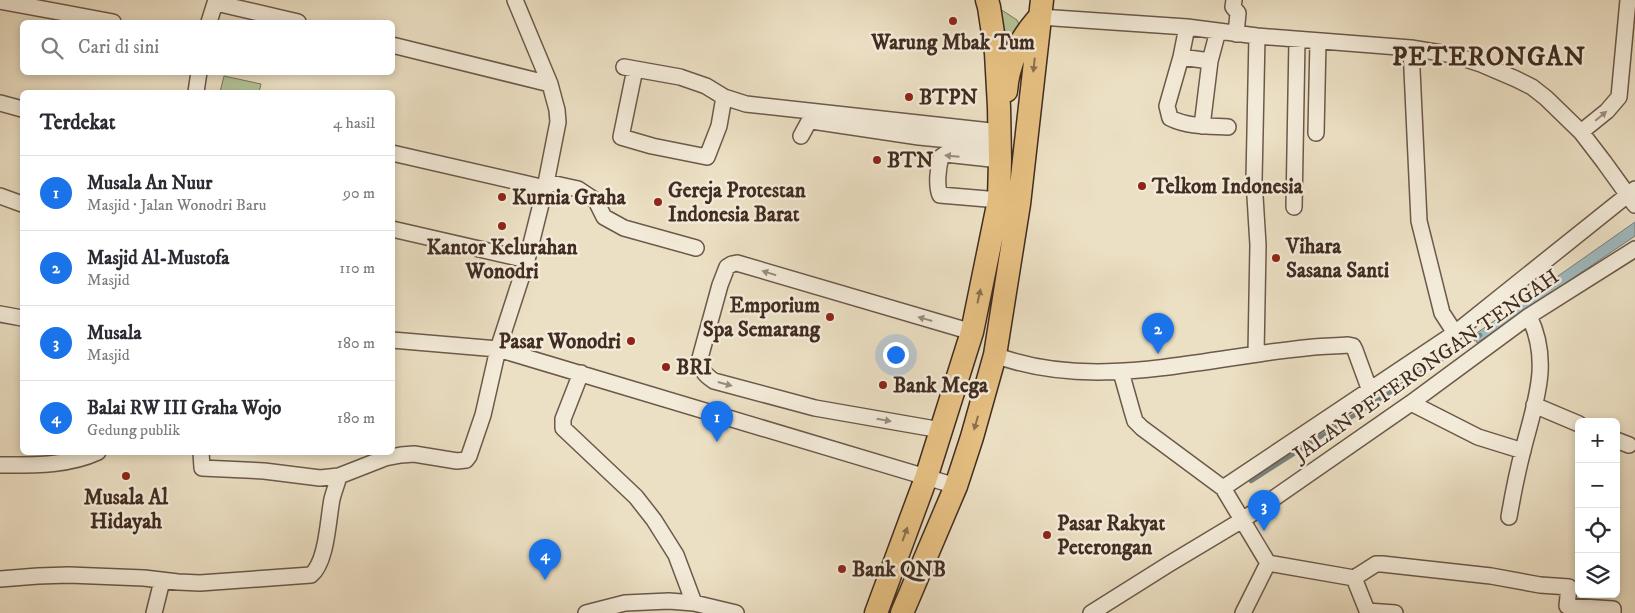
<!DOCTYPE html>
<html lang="id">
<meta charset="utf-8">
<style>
:root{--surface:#fff;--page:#f7f7f7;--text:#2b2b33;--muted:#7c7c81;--line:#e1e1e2;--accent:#1a73e8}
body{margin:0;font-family:"IM FELL DW Pica",serif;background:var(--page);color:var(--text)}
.controls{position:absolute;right:15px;bottom:15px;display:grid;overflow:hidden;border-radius:8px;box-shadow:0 2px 8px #0003}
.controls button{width:45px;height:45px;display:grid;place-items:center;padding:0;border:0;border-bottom:1px solid var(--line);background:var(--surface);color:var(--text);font:25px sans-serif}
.you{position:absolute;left:895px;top:354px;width:18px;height:18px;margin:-12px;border:4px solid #fff;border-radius:50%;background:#1a73e8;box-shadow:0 0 0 8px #1a73e833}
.badge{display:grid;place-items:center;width:32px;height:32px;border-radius:50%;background:var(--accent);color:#fff;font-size:16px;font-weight:700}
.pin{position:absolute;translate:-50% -41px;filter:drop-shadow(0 1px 2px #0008)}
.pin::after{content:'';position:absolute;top:26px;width:18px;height:15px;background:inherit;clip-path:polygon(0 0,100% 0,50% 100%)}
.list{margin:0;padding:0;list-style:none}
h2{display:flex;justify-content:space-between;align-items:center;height:65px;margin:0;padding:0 20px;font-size:21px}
h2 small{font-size:16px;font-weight:400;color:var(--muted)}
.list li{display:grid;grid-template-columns:32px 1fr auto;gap:15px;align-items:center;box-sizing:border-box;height:75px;padding:0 20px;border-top:1px solid var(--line)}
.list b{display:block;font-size:19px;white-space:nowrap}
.list p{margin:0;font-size:16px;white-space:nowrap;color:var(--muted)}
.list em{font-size:16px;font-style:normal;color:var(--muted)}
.icon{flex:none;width:28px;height:28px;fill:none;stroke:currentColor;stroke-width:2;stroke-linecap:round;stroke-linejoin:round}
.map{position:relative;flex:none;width:1635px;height:613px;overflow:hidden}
.search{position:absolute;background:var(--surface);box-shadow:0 2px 8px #0003;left:20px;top:20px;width:375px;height:55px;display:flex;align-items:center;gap:12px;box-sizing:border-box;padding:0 18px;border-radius:8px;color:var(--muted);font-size:19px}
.panel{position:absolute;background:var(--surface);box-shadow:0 2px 8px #0003;left:20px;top:90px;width:375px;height:365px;border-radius:8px}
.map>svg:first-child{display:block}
</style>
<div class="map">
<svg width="1635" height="613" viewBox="0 0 1635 613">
<rect width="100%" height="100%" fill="#ece0c4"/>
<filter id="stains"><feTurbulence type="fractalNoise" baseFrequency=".004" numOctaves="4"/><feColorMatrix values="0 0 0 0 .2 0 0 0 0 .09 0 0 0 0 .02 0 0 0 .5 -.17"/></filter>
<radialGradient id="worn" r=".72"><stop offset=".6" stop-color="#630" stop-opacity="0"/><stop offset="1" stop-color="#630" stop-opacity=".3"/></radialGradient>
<!-- green -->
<path fill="#b4c397" stroke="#7a785c" d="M997,7L1017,20L1020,27L1005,56Z
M224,76L261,84L259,92H220Z"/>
<!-- water -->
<path fill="#9fbac0" stroke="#798181" d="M1635,222V236L1477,343L1474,335Z"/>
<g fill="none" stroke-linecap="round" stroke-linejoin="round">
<!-- stream -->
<path stroke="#798181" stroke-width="4.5" d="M1251,481L1480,335"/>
<!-- minor casing -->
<g stroke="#6c594a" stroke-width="18">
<path id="minor" d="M1234,0L1233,7L1238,13L1236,34
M0,1L113,22
M216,3L298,22
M1040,17L1187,27L1257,36L1411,48L1453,55L1481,64L1516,79L1532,87L1546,98L1581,132L1604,162L1635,205
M209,22L216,0
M1187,27L1181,57L1210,61L1218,31
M392,45L550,84
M1411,48L1419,221L1442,313L1455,333
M1181,57L1167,106L1170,118C1188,127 1208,126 1228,127
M624,67L680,77L706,86L724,97L746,104L1000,132
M635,69L621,137L652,146L707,157L719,126L724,97
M196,92L199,72
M0,103L22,109
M1202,126L1210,61
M1581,132L1607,111L1619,97L1628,0
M1316,133L1318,41
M801,136L808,123L812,121L919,137L1000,145
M392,153L545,188
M546,182L578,189L596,201L604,217L624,228L696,248
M0,196L22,204
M999,200L940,195C936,186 938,167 941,157L945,154L1000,160
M1294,207L1297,40
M392,229L527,260
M0,314L22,318
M392,340L498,349L956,486
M1256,354L1258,245L1254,180L1257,36
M995,355C1080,387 1170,366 1258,354C1276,351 1295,349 1314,347C1325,346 1337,346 1348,345L1353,346L1355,350L1370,391
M1121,372L1132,411L1135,421L1142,428L1223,488L1268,563
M581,373L563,419V428L636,497L654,520L676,555L694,603
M1411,403L1478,437L1523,451
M1534,405L1579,424
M941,430L815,408L714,381C705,375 700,370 700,358L720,285L727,267L732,264L737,263L972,332
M1616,440L1629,445
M201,452L202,468L264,471L320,478L339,476L385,458L401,455L414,454L457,461L466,460L469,456L483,415L498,349L527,260L545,188L558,122L557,110L550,84L515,0
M0,465C33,465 68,466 98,452
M1223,488L1455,333L1635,189
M1509,517C1513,493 1518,469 1524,446C1536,400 1551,361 1529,316
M1268,563L1354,578L1376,564H1382L1491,576L1540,585L1569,587L1567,606L1613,609V613
M1354,578L1368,613
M0,579L38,576L69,575L144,578L178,582L200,583L311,575C327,562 328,519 332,499C334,491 337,484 339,476
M1367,611L1395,613
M154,613L162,581
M586,613L625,603L669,601L694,603L736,613
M1091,613L1169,564L1244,519L1411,403L1529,316L1635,249
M1243,613L1268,563"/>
</g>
<!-- highway casing -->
<g stroke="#412c22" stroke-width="25">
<path id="highway" d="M1006,91C1008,66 1019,41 1036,21
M876,613L926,478L972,332L999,200L1000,160L999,107L996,53L989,7L987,0
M902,613L956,486L972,437L995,355L1019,204L1042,0"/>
</g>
<!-- minor -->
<use href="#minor" stroke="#f3ebd9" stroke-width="15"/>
<!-- highway -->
<use href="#highway" stroke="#e6c082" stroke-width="22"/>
</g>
<!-- one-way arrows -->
<defs><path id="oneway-solid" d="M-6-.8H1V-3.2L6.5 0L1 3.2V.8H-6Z" transform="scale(1.25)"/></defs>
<g fill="#8b6f4d">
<use href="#oneway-solid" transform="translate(1034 65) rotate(96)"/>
<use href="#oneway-solid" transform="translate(979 296) rotate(-78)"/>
<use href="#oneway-solid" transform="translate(976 423) rotate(106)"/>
<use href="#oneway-solid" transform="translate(905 534) rotate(-70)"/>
</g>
<g fill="#9a8c7e">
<use href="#oneway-solid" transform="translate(1601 116) rotate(-40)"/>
<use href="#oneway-solid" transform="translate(952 156) rotate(-175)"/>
<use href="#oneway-solid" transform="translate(769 273) rotate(-163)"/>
<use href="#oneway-solid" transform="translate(925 319) rotate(-164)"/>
<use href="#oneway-solid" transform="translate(725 384) rotate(15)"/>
<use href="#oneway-solid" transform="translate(884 420) rotate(10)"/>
</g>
<!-- markers -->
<g fill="#8f2418" stroke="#f3ebd9" stroke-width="2">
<circle cx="953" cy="21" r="5"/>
<circle cx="909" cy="97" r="5"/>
<circle cx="877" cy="160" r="5"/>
<circle cx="1142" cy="186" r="5"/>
<circle cx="502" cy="197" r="5"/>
<circle cx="658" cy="202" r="5"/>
<circle cx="502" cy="226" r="5"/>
<circle cx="1276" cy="258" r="5"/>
<circle cx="830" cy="317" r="5"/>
<circle cx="631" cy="341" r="5"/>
<circle cx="666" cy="367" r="5"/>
<circle cx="883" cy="385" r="5"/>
<circle cx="126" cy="476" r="5"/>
<circle cx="1047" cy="535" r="5"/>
<circle cx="842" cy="569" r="5"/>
</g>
<g text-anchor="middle" stroke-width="5" stroke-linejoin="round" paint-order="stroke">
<!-- poi labels -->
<g font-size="21" font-weight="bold" fill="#412c22" stroke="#f3ebd9" text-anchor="start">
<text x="953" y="49" text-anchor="middle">Warung Mbak Tum</text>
<text x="919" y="104">BTPN</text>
<text x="887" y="167">BTN</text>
<text x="1152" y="193">Telkom Indonesia</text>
<text x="668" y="197">Gereja Protestan<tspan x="668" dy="24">Indonesia Barat</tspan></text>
<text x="512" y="204">Kurnia Graha</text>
<text x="1286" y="253">Vihara<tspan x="1286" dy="24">Sasana Santi</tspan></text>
<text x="502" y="254" text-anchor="middle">Kantor Kelurahan<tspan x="502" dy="24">Wonodri</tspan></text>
<text x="820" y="312" text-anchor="end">Emporium<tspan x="820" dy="24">Spa Semarang</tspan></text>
<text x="621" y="348" text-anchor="end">Pasar Wonodri</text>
<text x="676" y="374">BRI</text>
<text x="893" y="392">Bank Mega</text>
<text x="126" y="504" text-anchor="middle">Musala Al<tspan x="126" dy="24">Hidayah</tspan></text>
<text x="1057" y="530">Pasar Rakyat<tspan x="1057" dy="24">Peterongan</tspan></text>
<text x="852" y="576">Bank QNB</text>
</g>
<!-- street labels -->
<g font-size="21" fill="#412c22" stroke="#f3ebd9">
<text transform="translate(1426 365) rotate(-35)" y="7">JALAN PETERONGAN TENGAH</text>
</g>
<!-- district labels -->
<g font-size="26" font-weight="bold" letter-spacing="1" fill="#412c22" stroke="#f3ebd9">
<text x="1489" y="65">PETERONGAN</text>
</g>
</g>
<rect width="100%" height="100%" filter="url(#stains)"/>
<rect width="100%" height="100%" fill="url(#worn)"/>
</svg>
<div class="controls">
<button>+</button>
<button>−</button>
<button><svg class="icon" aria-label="locate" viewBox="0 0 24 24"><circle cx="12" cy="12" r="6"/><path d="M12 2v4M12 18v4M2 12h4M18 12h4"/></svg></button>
<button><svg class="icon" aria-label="layers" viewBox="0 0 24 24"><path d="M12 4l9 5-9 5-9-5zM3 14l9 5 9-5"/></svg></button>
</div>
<div class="you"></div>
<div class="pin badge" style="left:717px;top:442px">1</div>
<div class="pin badge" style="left:1158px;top:354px">2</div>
<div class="pin badge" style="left:1264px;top:531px">3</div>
<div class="pin badge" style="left:545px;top:580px">4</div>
<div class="search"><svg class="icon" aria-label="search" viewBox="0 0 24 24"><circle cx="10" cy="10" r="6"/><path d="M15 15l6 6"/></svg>Cari di sini</div>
<section class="panel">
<h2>Terdekat<small>4 hasil</small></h2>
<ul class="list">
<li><span class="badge">1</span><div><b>Musala An Nuur</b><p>Masjid · Jalan Wonodri Baru</p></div><em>90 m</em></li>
<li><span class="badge">2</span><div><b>Masjid Al-Mustofa</b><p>Masjid</p></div><em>110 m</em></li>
<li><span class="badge">3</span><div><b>Musala</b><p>Masjid</p></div><em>180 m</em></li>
<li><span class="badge">4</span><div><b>Balai RW III Graha Wojo</b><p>Gedung publik</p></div><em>180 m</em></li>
</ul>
</section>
</div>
